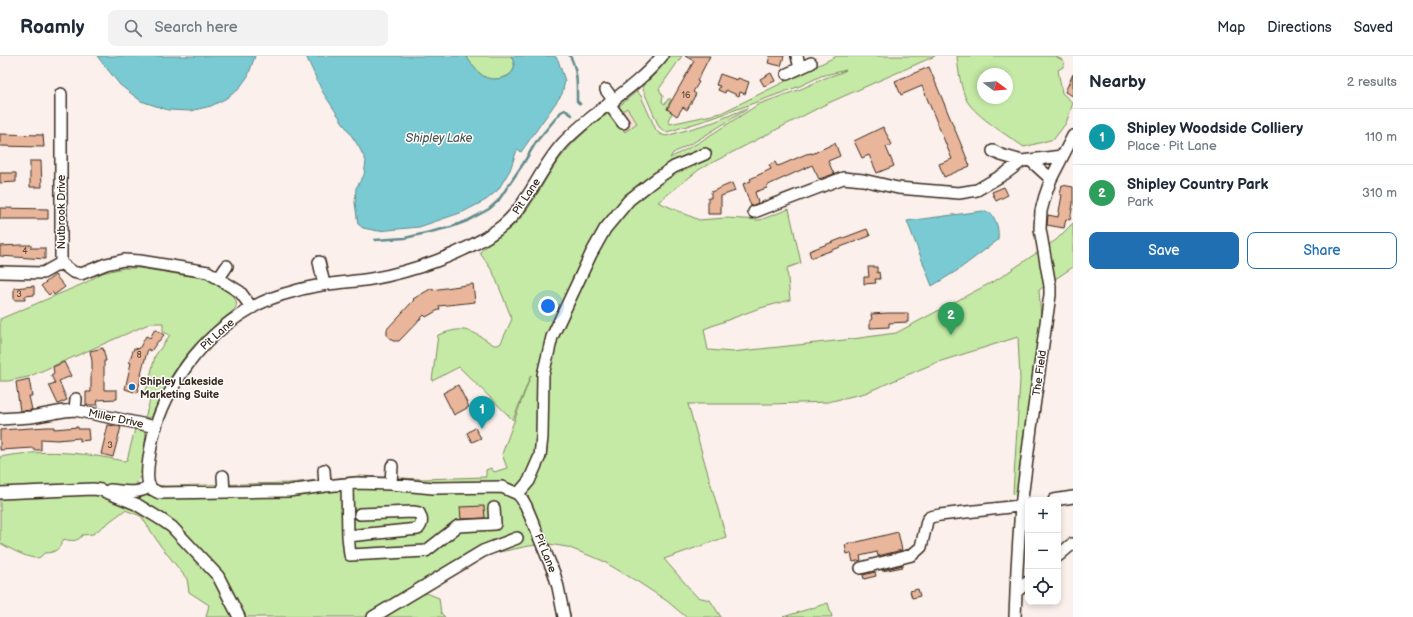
<!DOCTYPE html>
<meta charset="utf-8">
<style>
:root{--surface:#fff;--page:#f2f2f3;--text:#1f2937;--muted:#747a83;--line:#e0e1e3;--accent:#1f6fb2}
body{margin:0;font-family:"Balsamiq Sans",sans-serif;background:var(--page);color:var(--text)}
.controls{position:absolute;right:12px;bottom:12px;display:grid;overflow:hidden;border-radius:8px;box-shadow:0 2px 6px #0003}
.controls button{width:36px;height:36px;display:grid;place-items:center;padding:0;border:0;border-bottom:1px solid var(--line);background:var(--surface);color:var(--text);font:20px sans-serif}
.compass{position:absolute;left:977px;top:12px;width:36px;height:36px;border-radius:50%;background:var(--surface);box-shadow:0 2px 6px #0003;rotate:106deg}
.you{position:absolute;left:548px;top:250px;width:14px;height:14px;margin:-10px;border:3px solid #fff;border-radius:50%;background:#1a73e8;box-shadow:0 0 0 6px #1a73e833}
.badge{display:grid;place-items:center;width:26px;height:26px;border-radius:50%;background:var(--accent);color:#fff;font-size:13px;font-weight:700}
.pin{position:absolute;translate:-50% -33px;filter:drop-shadow(0 1px 2px #0008)}
.pin::after{content:'';position:absolute;top:21px;width:14px;height:12px;background:inherit;clip-path:polygon(0 0,100% 0,50% 100%)}
.list{margin:0;padding:0;list-style:none}
h2{display:flex;justify-content:space-between;align-items:center;height:52px;margin:0;padding:0 16px;font-size:17px}
h2 small{font-size:13px;font-weight:400;color:var(--muted)}
.list li{display:grid;grid-template-columns:26px 1fr auto;gap:12px;align-items:center;box-sizing:border-box;height:56px;padding:0 16px;border-top:1px solid var(--line)}
.list b{display:block;font-size:15px;white-space:nowrap}
.list p{margin:0;font-size:13px;white-space:nowrap;color:var(--muted)}
.list em{font-size:13px;font-style:normal;color:var(--muted)}
.actions{display:flex;gap:8px;padding:12px 16px}
.actions a{flex:1;padding:9px 0;border:1px solid var(--accent);border-radius:8px;text-align:center;font-size:14px;color:var(--accent)}
.actions .main{background:var(--accent);color:#fff}
.icon{flex:none;width:22px;height:22px;fill:none;stroke:currentColor;stroke-width:2;stroke-linecap:round;stroke-linejoin:round}
.map{position:relative;flex:none;width:1073px;height:561px;overflow:hidden}
header{display:flex;align-items:center;gap:24px;box-sizing:border-box;height:56px;padding:0 20px;background:var(--surface);border-bottom:1px solid var(--line)}
header strong{font-size:19px}
nav{display:flex;gap:22px;margin-inline-start:auto;font-size:14px}
.search{width:280px;height:36px;background:var(--page);display:flex;align-items:center;gap:10px;box-sizing:border-box;padding:0 14px;border-radius:8px;color:var(--muted);font-size:15px}
main{display:flex}
aside{flex:1;background:var(--surface)}
.map>svg:first-child{display:block}
</style>
<header>
<strong>Roamly</strong>
<div class="search"><svg class="icon" aria-label="search" viewBox="0 0 24 24"><circle cx="10" cy="10" r="6"/><path d="M15 15l6 6"/></svg>Search here</div>
<nav><a>Map</a><a>Directions</a><a>Saved</a></nav>
</header>
<main>
<div class="map">
<svg width="1073" height="561" viewBox="0 0 1073 561">
<rect width="100%" height="100%" fill="#fbf0eb"/>
<filter id="ink" filterUnits="userSpaceOnUse"><feTurbulence type="fractalNoise" baseFrequency=".025" numOctaves="2"/><feDisplacementMap in="SourceGraphic" scale="8" xChannelSelector="R" yChannelSelector="G"/><feConvolveMatrix kernelMatrix="1 2 1 2 8 2 1 2 1" color-interpolation-filters="sRGB"/></filter>
<g filter="url(#ink)">
<!-- built -->
<path fill="#f6dfd3" d="M627,52L637,67L625,76L614,61Z"/>
<!-- green -->
<path fill="#c4eaa5" stroke="#808a62" fill-rule="evenodd" d="M466,0H511C513,4 515,8 514,12C511,23 491,26 483,20C476,15 470,7 466,0Z
M670,0H682L659,33L663,40L662,46L665,48L668,43H671L667,52L672,57L668,64L670,68L721,57L837,0H935L826,48L700,113L658,146L699,164L726,162L760,164L789,153L801,207L787,212L790,244L757,253L704,273L708,294L732,296L845,284L896,277L998,223L1056,184L1073,167V211L1039,234L1041,263L1018,442L1013,437L1020,324L1018,281L935,307L865,337L828,346L771,348H688L726,481L664,503L697,541L710,544L721,561H686L667,545L638,526L601,504L567,491L549,488L529,490L485,499L421,535L439,542L441,557L445,561H206L209,549L189,536L187,523L160,489L141,460L125,454L93,478L82,479C79,486 70,485 64,483C59,493 56,497 44,497C43,498 42,500 40,501C33,506 7,491 0,487V401C44,393 80,396 124,405L127,404L135,373L145,375L146,379L141,419L136,427L165,430L289,427L359,420L422,423L486,421V414L491,412L494,416L507,412L502,398L531,319L513,364L459,311L432,325L438,279C466,269 470,274 494,289H498L501,287L512,263L493,216L480,197C483,189 509,175 517,166C532,150 541,130 553,112C568,90 587,72 609,57L625,76L637,67L627,52L619,57L617,52L637,35L641,40L656,74L660,78L666,80L714,66L747,52L746,54L696,85L673,97L670,102L698,87L759,48L801,33L825,22L840,17L846,14L821,20L800,30L713,62L667,76L663,74L659,71L642,31L656,17Z
M957,0H1055L1064,5L1063,11L1058,14L1062,37L1073,47L1066,67L1054,83L1024,91C1008,80 977,61 967,45C961,34 958,13 957,0ZM983,18H1007V42H983Z
M123,212H139L203,222C210,224 232,237 235,243C238,248 236,252 233,255C206,275 183,298 167,328C161,338 157,350 151,361L145,362L151,340L149,337L144,335L148,330L155,300L170,279L163,276V267H151L28,321L8,325H0V263L85,227L102,217Z
M828,547L832,561H783Z"/>
<!-- water -->
<path fill="#7acad3" stroke="#618a8b" d="M97,0H255L248,20L238,34L225,43L211,50L190,55L168,54L141,45L120,29Z
M306,0H466C471,7 477,17 485,21C493,25 512,23 514,12C515,8 513,4 511,0H555L558,4L565,25L562,38L521,96L517,94L510,114L498,134L486,144L463,156L419,171L378,175L363,172L358,168L355,147L356,132L364,119L366,105L359,91L322,35Z
M983,155L991,157C997,166 999,173 998,184L958,214L932,230L907,165Z"/>
<g fill="none" stroke-linecap="round" stroke-linejoin="round">
<!-- stream -->
<path stroke="#618a8b" stroke-width="2.5" d="M570,0C578,14 577,30 577,45L580,48
M375,184L405,182L451,171L467,165L489,153L498,145L523,108L536,86L561,56L565,54L572,59"/>
</g>
<!-- building -->
<path fill="#e9b69b" stroke="#3b2a1e" d="M685,0H710L697,25L699,26L693,36L696,38L687,54L683,51L677,60L667,53L694,5Z
M770,0H784L781,10L768,7Z
M929,11L970,110L944,121L939,108L952,103L922,30L901,39L895,25Z
M771,17L775,25L764,30L760,23Z
M720,18L737,24L738,22L749,26L745,38L740,36L739,40L726,34L725,37L718,34L720,30L716,29Z
M1073,18V40L1065,36Z
M883,71L892,89L886,91L894,110L877,117L869,99L862,102L854,85Z
M0,78L43,79L44,91L0,90Z
M835,87L840,100L828,105L834,118L819,123L812,109L766,130L767,132L755,136L758,147L751,150L743,128L751,125L750,123L771,113L769,109L775,106L777,110L781,109L806,98L812,97V98Z
M30,105H41L42,131H30Z
M0,117H16V126L0,127Z
M732,127L735,135L721,140V158H708V142H711V136Z
M1062,129L1073,131V148L1070,164L1066,163L1064,172L1047,169L1048,159L1058,161L1062,139H1060Z
M1004,131L1008,139L996,145L992,136Z
M0,152L48,153V163H0Z
M867,173L870,180L811,202L809,195Z
M20,189H31V192H45V203L0,200V190Z
M868,211H877V217L879,216L880,223H875L876,227L864,228V221H869Z
M55,219L65,231L54,239L52,236L49,239L41,230Z
M473,228L475,246L439,250L440,253L426,261L424,259L399,285H393L387,280V273L414,244L413,243L432,232V234Z
M34,230V239L25,240V244H14V232Z
M888,257H908V266L889,267V271L870,272V264H872L871,258Z
M155,273L164,279L159,285H158L151,295L148,293L143,310L141,319H142L137,337L125,333L131,307L129,306L134,292L139,293L146,280L150,282Z
M103,292L106,305H104V334H117V343L97,344L98,349H86V336H91V316H92V305L90,295Z
M64,306L71,320L59,325L67,344L58,348L49,329L55,327L51,319L54,317L53,311Z
M29,323L32,340H29L32,354L20,355L16,326Z
M458,329L469,351L454,359L443,337Z
M108,369L121,371L113,401L101,398Z
M47,371H54V373L78,371V373H88L89,384L80,385V382L57,384L41,383V394H34V392L0,394V374Z
M475,372L481,382L472,386L467,377Z
M484,450L485,462L461,463L460,451Z
M898,476L902,494L878,500L877,496L860,500L861,504L853,506L851,497L847,498L845,489Z
M903,509V511L882,515V514Z
M875,516L876,520L864,523L863,519Z
M918,533L920,540L912,542L910,535Z"/>
<g fill="none" stroke-linecap="round" stroke-linejoin="round">
<!-- minor casing -->
<g stroke="#3b2a1e" stroke-width="14">
<path id="minor" d="M797,0L800,12
M787,18L811,7
M606,34L614,45
M61,38V207L73,216L81,218L106,208L124,204L140,205L208,216L240,236L252,252
M609,48L623,67
M993,95L1001,99L1022,105
M1030,104L1051,123
M754,156L843,122L863,124L898,132L959,137L977,134L1006,117L1022,105L1062,100
M319,206L324,228
M0,216L43,217L61,207
M219,222L227,210
M75,354L76,343
M0,363L31,361L64,355L75,354L156,371
M324,414L325,430
M223,420L224,436
M347,428L348,480L350,499L426,495L458,470L495,468L494,452
M391,428L392,410
M110,434C123,435 139,439 150,430
M0,437L93,433L101,434L136,448L162,464L172,471L218,520L239,561
M518,438L529,425L540,400L542,381L543,319L552,281L591,198L605,173L629,144L656,123L674,111L705,98
M1054,444L1073,441
M348,480L418,473C423,467 422,463 419,457L413,456L360,458
M1058,500L1072,488
M861,512L912,499L921,491L927,465L930,461L940,459L1027,449
M1016,536L1028,526
M373,561L483,495L517,482
M564,561L558,531L554,517L526,450L522,443L518,438L502,431L433,432L391,428L357,427L325,430L288,435L159,437C156,435 152,434 150,431C144,421 151,391 153,380C166,329 202,281 248,254C262,245 279,239 295,235C320,227 346,227 371,223C411,216 464,198 497,174C528,152 538,114 563,87C594,54 633,35 662,0
M1015,561L1017,513L1021,450L1031,372L1050,239V230L1040,173L1041,155L1045,140L1051,123L1073,80"/>
</g>
<!-- minor -->
<use href="#minor" stroke="#fff" stroke-width="11"/>
</g>
</g>
<!-- markers -->
<circle fill="#1f6fb2" stroke="#fff" stroke-width="1.5" cx="132" cy="331" r="4"/>
<g text-anchor="middle" stroke-width="3" stroke-linejoin="round" paint-order="stroke">
<!-- number labels -->
<g font-size="9" fill="#664d3d">
<text x="686" y="42">16</text>
<text x="25" y="198">4</text>
<text x="19" y="241">3</text>
<text x="139" y="302">8</text>
<text x="110" y="392">3</text>
</g>
<!-- street labels -->
<g font-size="11" fill="#3b2a1e" stroke="#fff">
<text transform="translate(526 140) rotate(-56)" y="4">Pit Lane</text>
<text transform="translate(61 156) rotate(-90)" y="4">Nutbrook Drive</text>
<text transform="translate(217 278) rotate(-42)" y="4">Pit Lane</text>
<text transform="translate(1039 317) rotate(-82)" y="4">The Field</text>
<text transform="translate(116 362) rotate(12)" y="4">Miller Drive</text>
<text transform="translate(546 497) rotate(68)" y="4">Pit Lane</text>
</g>
<!-- poi labels -->
<g font-size="11" font-weight="bold" fill="#3b2a1e" stroke="#fff" text-anchor="start">
<text x="140" y="329">Shipley Lakeside<tspan x="140" dy="13">Marketing Suite</tspan></text>
</g>
<!-- water labels -->
<g font-size="12" font-style="italic" fill="#4e5a54" stroke="#fff">
<text x="439" y="86">Shipley Lake</text>
</g>
</g>
</svg>
<div class="controls">
<button>+</button>
<button>−</button>
<button><svg class="icon" aria-label="locate" viewBox="0 0 24 24"><circle cx="12" cy="12" r="6"/><path d="M12 2v4M12 18v4M2 12h4M18 12h4"/></svg></button>
</div>
<svg class="compass" viewBox="-18 -18 36 36"><path d="M0-13l5 13h-10z" fill="#e53935"/><path d="M0 13l5-13h-10z" fill="#747a83"/></svg>
<div class="you"></div>
<div class="pin badge" style="left:482px;top:373px;background:#0f9aa8">1</div>
<div class="pin badge" style="left:951px;top:279px;background:#2e9e5b">2</div>
</div>
<aside>
<h2>Nearby<small>2 results</small></h2>
<ul class="list">
<li><span class="badge" style="background:#0f9aa8">1</span><div><b>Shipley Woodside Colliery</b><p>Place · Pit Lane</p></div><em>110 m</em></li>
<li><span class="badge" style="background:#2e9e5b">2</span><div><b>Shipley Country Park</b><p>Park</p></div><em>310 m</em></li>
</ul>
<div class="actions"><a class="main">Save</a><a>Share</a></div>
</aside>
</main>
